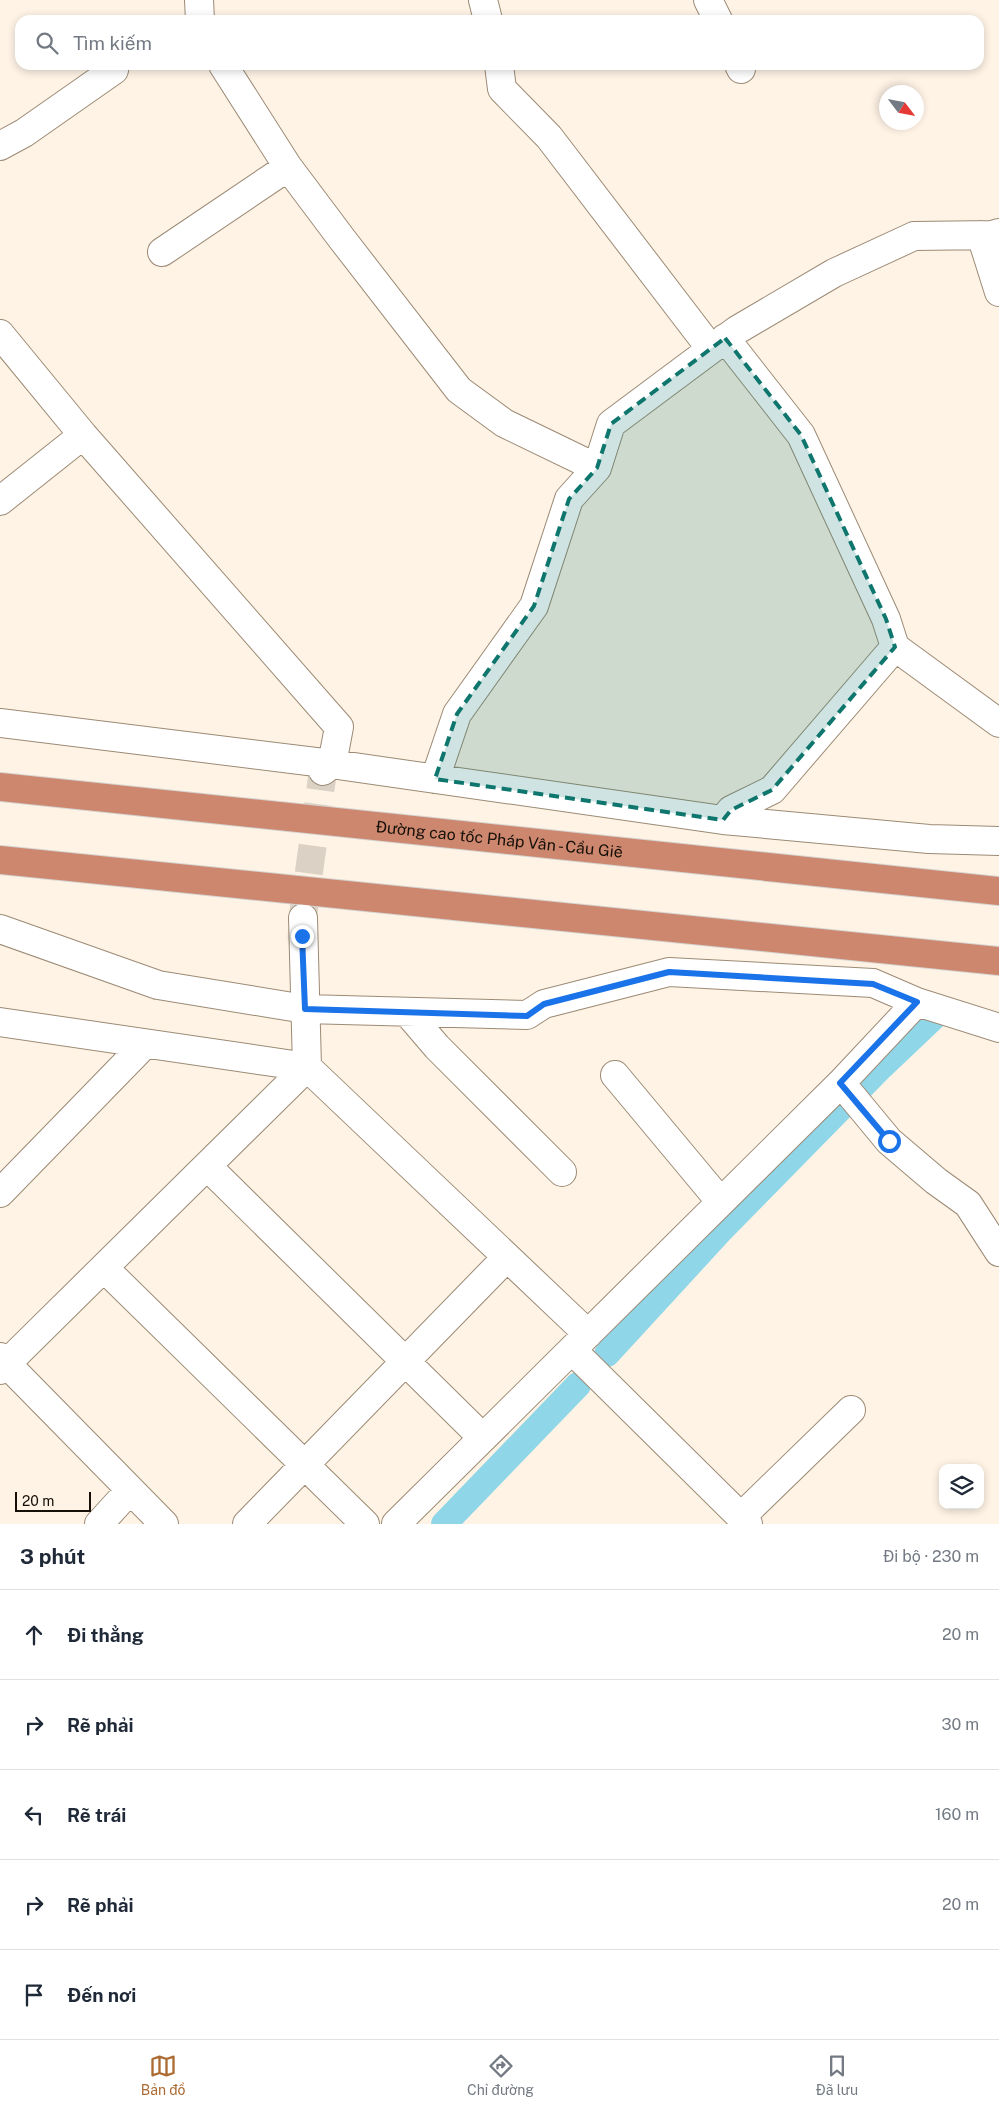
<!DOCTYPE html>
<html lang="vi">
<meta charset="utf-8">
<style>
:root{--surface:#fff;--page:#f6f6f7;--text:#1f2937;--muted:#747a83;--line:#e0e1e3;--accent:#ab6b33}
body{margin:0;font-family:"Public Sans",sans-serif;background:var(--page);color:var(--text)}
.controls{position:absolute;right:15px;bottom:15px;display:grid;overflow:hidden;border-radius:10px;box-shadow:0 2px 8px #0003}
.controls button{width:45px;height:45px;display:grid;place-items:center;padding:0;border:0;border-bottom:1px solid var(--line);background:var(--surface);color:var(--text);font:25px sans-serif}
.compass{position:absolute;left:879px;top:85px;width:45px;height:45px;border-radius:50%;background:var(--surface);box-shadow:0 2px 8px #0003;rotate:122deg}
.scale{position:absolute;left:15px;bottom:12px;width:76px;box-sizing:border-box;padding-left:5px;border:2px solid #150f07;border-top:0;font-size:14px;line-height:18px;white-space:nowrap;color:#150f07;-webkit-text-stroke:4px #fef3e5;paint-order:stroke}
.stop{position:absolute;width:15px;height:15px;margin:-11px;border:4px solid #1a73e8;border-radius:50%;background:#fff}
.stop.end{background:#1a73e8;border-color:#fff;box-shadow:0 1px 5px #0008}
.list{margin:0;padding:0;list-style:none}
h2{display:flex;justify-content:space-between;align-items:center;height:65px;margin:0;padding:0 20px;font-size:21px}
h2 small{font-size:16px;font-weight:400;color:var(--muted)}
.list li{display:grid;grid-template-columns:32px 1fr auto;gap:15px;align-items:center;box-sizing:border-box;height:90px;padding:0 20px;border-top:1px solid var(--line)}
.list b{display:block;font-size:19px;white-space:nowrap}
.list em{font-size:16px;font-style:normal;color:var(--muted)}
.icon{flex:none;width:28px;height:28px;fill:none;stroke:currentColor;stroke-width:2;stroke-linecap:round;stroke-linejoin:round}
.map{position:relative;flex:none;width:999px;height:1524px;overflow:hidden}
.search{position:absolute;background:var(--surface);box-shadow:0 2px 8px #0003;left:15px;right:15px;top:15px;height:55px;display:flex;align-items:center;gap:12px;box-sizing:border-box;padding:0 18px;border-radius:15px;color:var(--muted);font-size:19px}
.sheet{height:515px;background:var(--surface)}
nav{display:flex;justify-content:space-around;align-items:center;box-sizing:border-box;height:70px;border-top:1px solid var(--line);background:var(--surface);font-size:14px;color:var(--muted)}
nav a{display:grid;justify-items:center;gap:2px}
nav .on{color:var(--accent)}
.map>svg:first-child{display:block}
</style>
<div class="map">
<svg width="999" height="1524" viewBox="0 0 999 1524">
<rect width="100%" height="100%" fill="#fef3e5"/>
<g fill="none" stroke-linecap="round" stroke-linejoin="round">
<!-- canal -->
<path stroke="#8fd7e8" stroke-width="26" d="M607,1354L720,1231L881,1067L939,1012
M444,1524L578,1385"/>
<!-- minor-tunnel -->
<path stroke="#dbd1c4" stroke-width="28" stroke-dasharray="28 14" stroke-linecap="butt" d="M303,915L323,771"/>
<!-- minor casing -->
<g stroke="#9c8a75" stroke-width="30">
<path id="minor" d="M199,0L200,20
M483,0L488,20
M708,0L718,20
M223,65L288,167L342,239L459,390L504,423L597,468
M499,65L502,89L549,137L711,349
M739,65L741,69
M0,146L24,133L114,70
M981,235L999,292
M162,252L288,167
M0,334L83,435L339,727L332,764L323,771
M0,501L83,435
M895,647L999,723
M0,723L332,764L723,820L929,839L999,841
M435,779L457,714L534,606L569,499L597,468L611,424L737,330L834,273L914,236L992,235L999,233
M723,820L731,810L772,790L895,647L886,619L801,435L725,338
M303,918L307,1067L588,1334
M0,929L158,985L305,1009L527,1015L544,1004L669,972L873,983L917,1002L999,1028
M407,1012L437,1047L562,1172
M0,1022L307,1067L0,1370
M615,1075L720,1201
M841,1083L889,1141L936,1181L968,1204L999,1252
M207,1166L483,1438
M0,1193L145,1044
M104,1268L365,1524
M572,1350L748,1524
M0,1357L164,1524
M741,1517L851,1410
M99,1524L130,1490
M247,1524L507,1257
M396,1524L841,1083L917,1002"/>
</g>
<!-- highway casing -->
<g stroke="#d5d4d2" stroke-width="30">
<g id="highway">
<path id="s1" d="M0,787L999,891"/>
<path d="M0,860L999,961"/>
</g>
</g>
<!-- minor -->
<use href="#minor" stroke="#fff" stroke-width="28"/>
<!-- highway -->
<use href="#highway" stroke="#cc876e" stroke-width="28"/>
</g>
<g fill="none" stroke-linecap="round" stroke-linejoin="round">
<!-- route -->
<path stroke="#1a73e8" stroke-width="6" d="M302,936L305,1009L527,1016L544,1004L669,972L873,984L917,1002L840,1083L889,1141"/>
</g>
<!-- marked area -->
<path fill="#0f766e" fill-opacity="0.2" stroke="#0f766e" stroke-width="4" stroke-dasharray="10 6" stroke-linejoin="round" d="M725,338L801,435L886,619L895,647L772,790L731,810L723,820L435,779L457,714L534,606L569,499L597,468L611,424Z"/>
<g text-anchor="middle" stroke-width="5" stroke-linejoin="round" paint-order="stroke">
<!-- street labels -->
<g font-size="16" fill="#150f07" stroke="#fef3e5">
<text dy="6" stroke="none"><textPath href="#s1" startOffset="502">Đường cao tốc Pháp Vân - Cầu Giẽ</textPath></text>
</g>
</g>
</svg>
<div class="controls">
<button><svg class="icon" aria-label="layers" viewBox="0 0 24 24"><path d="M12 4l9 5-9 5-9-5zM3 14l9 5 9-5"/></svg></button>
</div>
<svg class="compass" viewBox="-18 -18 36 36"><path d="M0-13l5 13h-10z" fill="#e53935"/><path d="M0 13l5-13h-10z" fill="#747a83"/></svg>
<div class="scale">20 m</div>
<div class="stop" style="left:889px;top:1141px"></div>
<div class="stop end" style="left:302px;top:936px"></div>
<div class="search"><svg class="icon" aria-label="search" viewBox="0 0 24 24"><circle cx="10" cy="10" r="6"/><path d="M15 15l6 6"/></svg>Tìm kiếm</div>
</div>
<section class="sheet">
<h2>3 phút<small>Đi bộ · 230 m</small></h2>
<ul class="list">
<li><svg class="icon" aria-label="ahead" viewBox="0 0 24 24"><path d="M12 20V5M6 11l6-6 6 6"/></svg><div><b>Đi thẳng</b></div><em>20 m</em></li>
<li><svg class="icon" aria-label="right" viewBox="0 0 24 24"><path d="M7 20v-9h11M14 6l5 5-5 5"/></svg><div><b>Rẽ phải</b></div><em>30 m</em></li>
<li><svg class="icon" aria-label="left" viewBox="0 0 24 24"><path d="M17 20v-9H6M10 6l-5 5 5 5"/></svg><div><b>Rẽ trái</b></div><em>160 m</em></li>
<li><svg class="icon" aria-label="right" viewBox="0 0 24 24"><path d="M7 20v-9h11M14 6l5 5-5 5"/></svg><div><b>Rẽ phải</b></div><em>20 m</em></li>
<li><svg class="icon" aria-label="arrive" viewBox="0 0 24 24"><path d="M6 21V4h12l-3 4 3 4H6"/></svg><div><b>Đến nơi</b></div></li>
</ul>
</section>
<nav>
<a class="on"><svg class="icon" aria-label="map" viewBox="0 0 24 24"><path d="M3 6l6-2 6 2 6-2v14l-6 2-6-2-6 2zM9 4v14M15 6v14"/></svg>Bản đồ</a>
<a><svg class="icon" aria-label="directions" viewBox="0 0 24 24"><path d="M12 3l9 9-9 9-9-9zM9 14v-3h6M13 9l2 2-2 2"/></svg>Chỉ đường</a>
<a><svg class="icon" aria-label="saved" viewBox="0 0 24 24"><path d="M7 4h10v16l-5-4-5 4z"/></svg>Đã lưu</a>
</nav>
